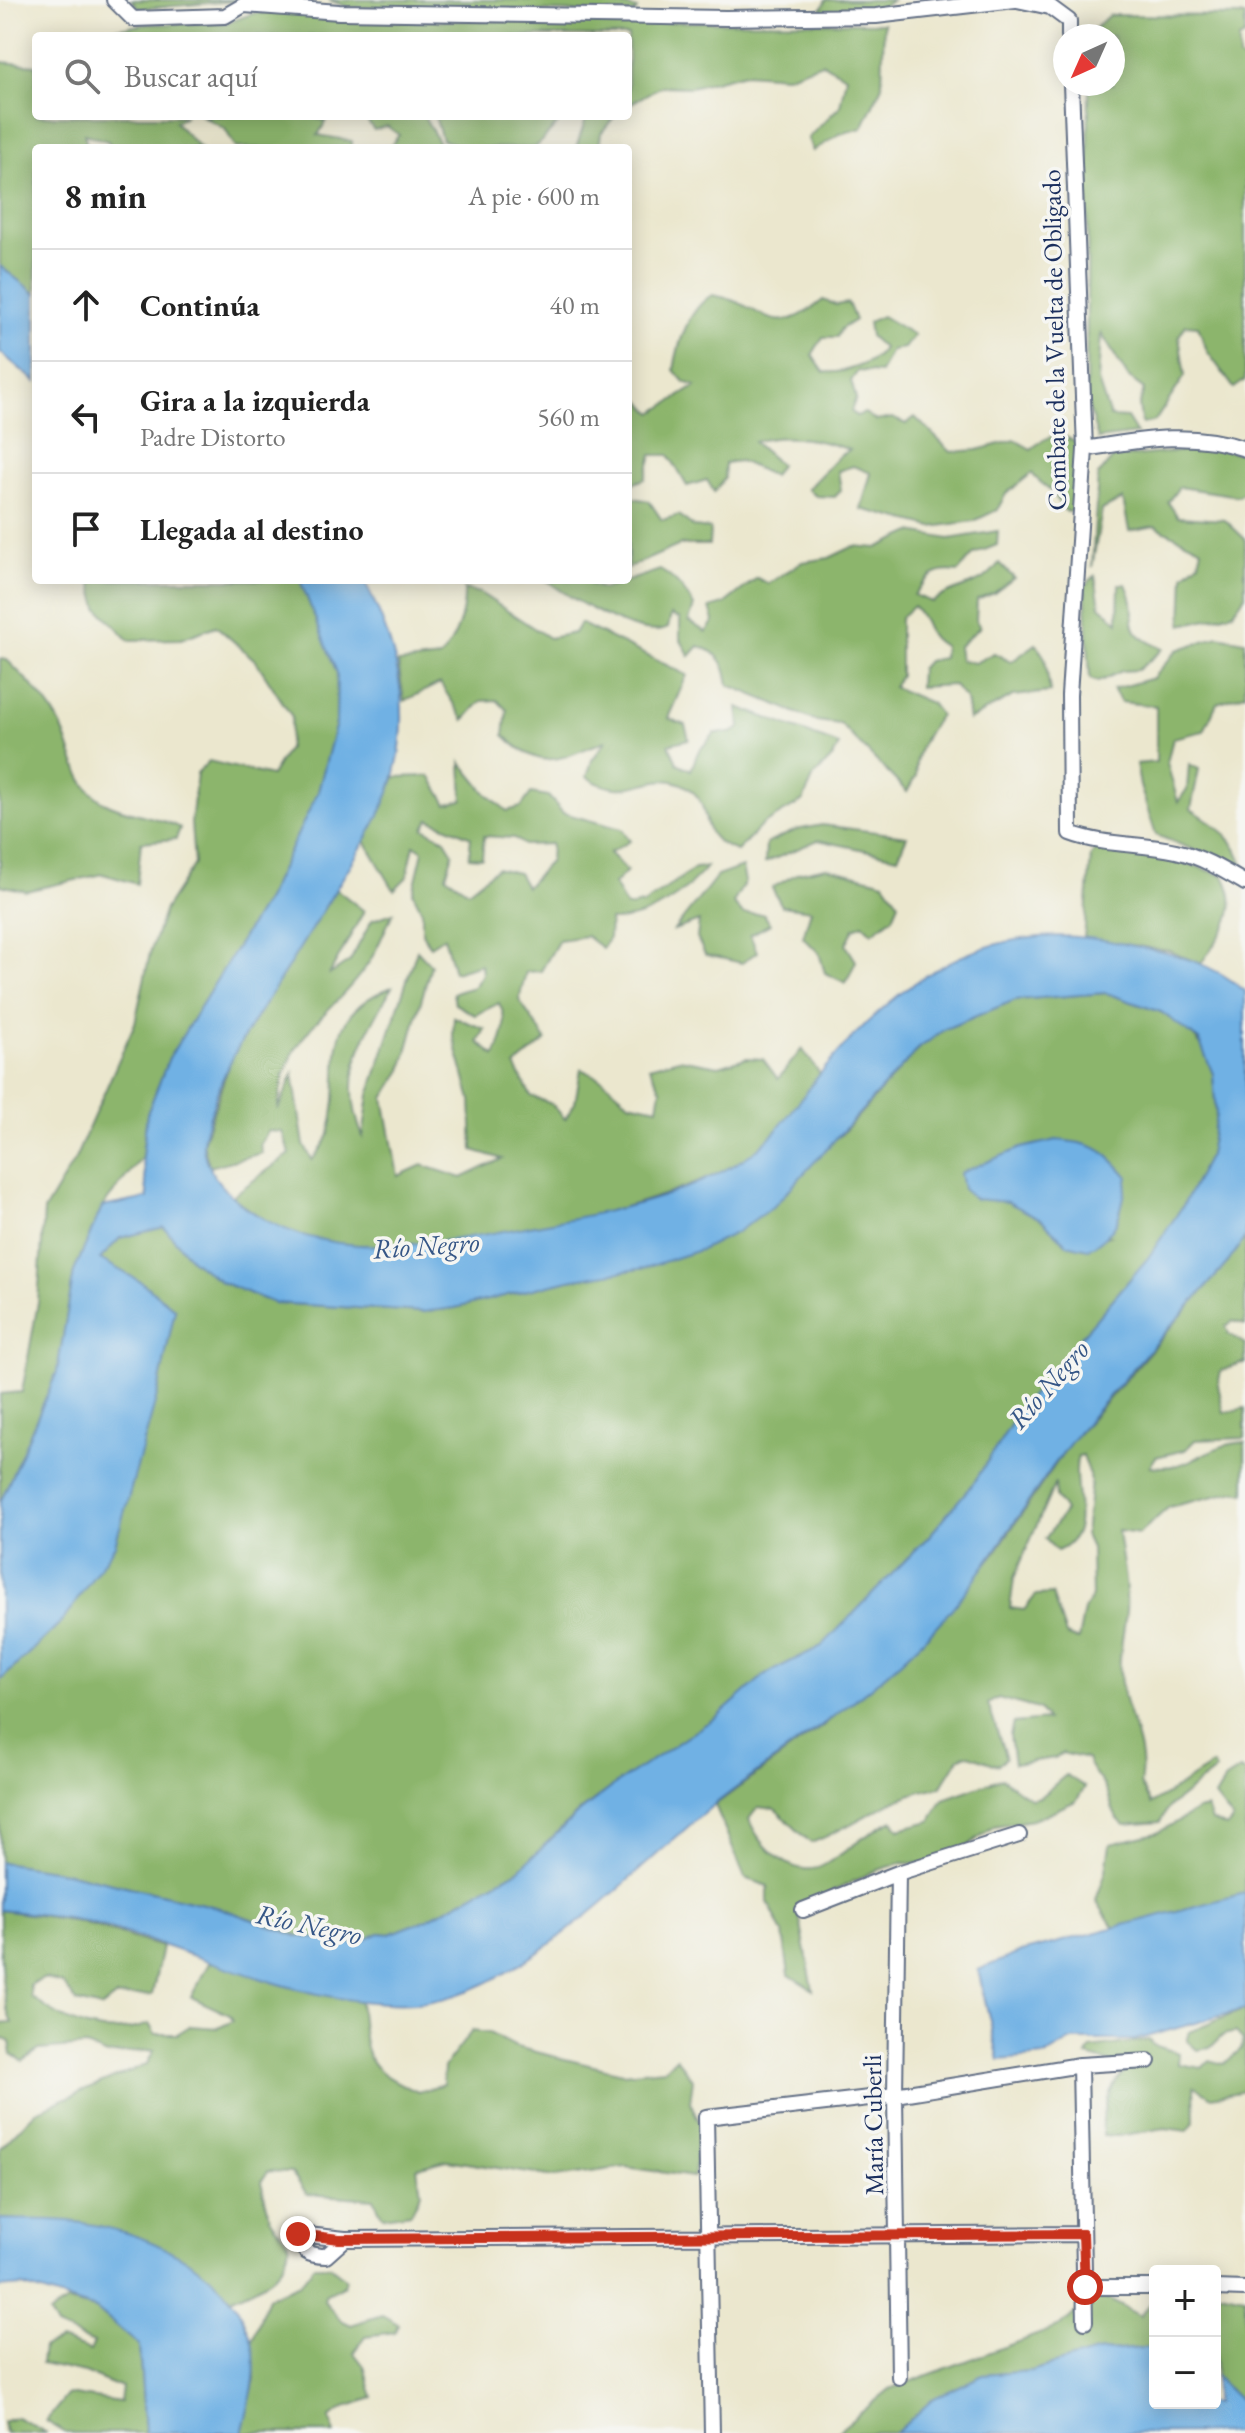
<!DOCTYPE html>
<html lang="es">
<meta charset="utf-8">
<style>
:root{--surface:#fff;--page:#f2f2f2;--text:#222;--muted:#767676;--line:#e0e0e0}
body{margin:0;font-family:"EB Garamond",serif;background:var(--page);color:var(--text)}
.controls{position:absolute;right:24px;bottom:24px;display:grid;overflow:hidden;border-radius:8px;box-shadow:0 4px 20px #0003}
.controls button{width:72px;height:72px;display:grid;place-items:center;padding:0;border:0;border-bottom:2px solid var(--line);background:var(--surface);color:var(--text);font:40px sans-serif}
.compass{position:absolute;left:1053px;top:24px;width:72px;height:72px;border-radius:50%;background:var(--surface);box-shadow:0 4px 20px #0003;rotate:225deg}
.stop{position:absolute;width:24px;height:24px;margin:-18px;border:6px solid #c8321e;border-radius:50%;background:#fff}
.stop.end{background:#c8321e;border-color:#fff;box-shadow:0 2px 8px #0008}
.list{margin:0;padding:0;list-style:none}
h2{display:flex;justify-content:space-between;align-items:center;height:104px;margin:0;padding:0 32px;font-size:34px}
h2 small{font-size:26px;font-weight:400;color:var(--muted)}
.list li{display:grid;grid-template-columns:52px 1fr auto;gap:24px;align-items:center;box-sizing:border-box;height:112px;padding:0 32px;border-top:2px solid var(--line)}
.list b{display:block;font-size:30px;white-space:nowrap}
.list p{margin:0;font-size:26px;white-space:nowrap;color:var(--muted)}
.list em{font-size:26px;font-style:normal;color:var(--muted)}
.icon{flex:none;width:44px;height:44px;fill:none;stroke:currentColor;stroke-width:2;stroke-linecap:round;stroke-linejoin:round}
.map{position:relative;flex:none;width:1245px;height:2433px;overflow:hidden}
.search{position:absolute;background:var(--surface);box-shadow:0 4px 20px #0003;left:32px;top:32px;width:600px;height:88px;display:flex;align-items:center;gap:20px;box-sizing:border-box;padding:0 28px;border-radius:8px;color:var(--muted);font-size:30px}
.panel{position:absolute;background:var(--surface);box-shadow:0 4px 20px #0003;left:32px;top:144px;width:600px;height:440px;border-radius:8px}
.map>svg:first-child{display:block}
</style>
<div class="map">
<svg width="1245" height="2433" viewBox="0 0 1245 2433">
<rect width="100%" height="100%" fill="#f6f6f2"/>
<filter id="ink" filterUnits="userSpaceOnUse"><feTurbulence type="fractalNoise" baseFrequency=".0125" numOctaves="2"/><feDisplacementMap in="SourceGraphic" scale="16" xChannelSelector="R" yChannelSelector="G"/><feConvolveMatrix kernelMatrix="1 2 1 2 8 2 1 2 1" color-interpolation-filters="sRGB"/></filter>
<filter id="wash" filterUnits="userSpaceOnUse"><feTurbulence type="fractalNoise" baseFrequency=".006" numOctaves="4" result="noise"/><feDisplacementMap in="SourceGraphic" scale="32" xChannelSelector="R" yChannelSelector="G"/><feGaussianBlur stdDeviation="1.8" result="paint"/><feColorMatrix in="noise" values="0 0 0 0 0 0 0 0 0 0 0 0 0 0 0 0 0 1.4 0 .05"/><feComposite in="paint" operator="in"/></filter>
<g filter="url(#wash)">
<rect width="100%" height="100%" fill="#ebe7ce"/>
<!-- forest -->
<path fill="#8cb56c" stroke="#547265" stroke-width="2" fill-rule="evenodd" d="M131,0H246L139,9Z
M329,0H593L637,9L635,13L348,7Z
M826,0H892L882,8L820,12Z
M306,11L339,20L884,23L882,86L862,128L840,134L813,151L808,138L840,106L846,76L822,63L786,76L745,73L691,87L661,86L628,105V36H95L96,31L149,24L227,23L254,13Z
M1109,15L1245,16V36L1239,39V58L1245,62V380L1234,388L1207,351L1198,326L1186,325L1179,336L1185,376L1155,421L1142,424L1139,407L1144,389L1128,377L1101,333L1098,381L1110,417L1127,418L1137,434L1098,439L1086,399L1089,84H1113V36H1090V33Z
M0,62L36,65V116H186L175,122L200,148H112L108,141L84,134L88,148H36V294L0,266Z
M202,116H308L326,121L318,135L352,141V148H236L225,129Z
M372,116H424L440,145L445,148H394L391,145L399,135L387,126L374,130L368,122Z
M435,116H565L535,148H470L442,140Z
M587,116H615L601,133L599,148H576Z
M712,295C766,303 768,345 823,300L836,305L848,303L855,320L841,329L837,337H823L812,355L824,372C841,374 875,364 883,348L870,336L868,322L882,316L914,335L904,348L891,350L880,373L858,371L851,381L856,398L851,411L856,416L865,413L876,421L892,418L906,424L915,417L951,452L977,450L1015,440L1031,449C1049,434 1061,430 1080,446L1078,510L1067,512C1059,506 1059,502 1054,494C1048,486 1038,483 1032,473L1006,494L997,510L974,521L932,527L861,509L871,473L853,466L838,471L841,490L835,497L816,496L807,489L840,455L850,450C823,440 782,432 754,442L780,465L773,476L740,461L725,463L724,479L714,492L707,480L687,486L669,455H652L645,479L628,485V388L653,413L696,386L684,382L674,370C678,344 688,309 712,295Z
M1214,448L1243,454L1245,491L1238,496L1179,487L1168,502L1178,517L1225,520L1245,539V596L1233,613L1182,625L1184,575L1199,562L1202,549L1155,526L1129,531L1123,499L1102,510L1092,567L1098,475L1113,458Z
M628,497L649,501L662,520L679,515L694,527L710,529L709,545H680L628,568Z
M998,531L997,545L974,554L958,572C935,568 927,578 914,595L932,602C957,583 981,590 999,563L1014,578L994,593L977,600L976,621L980,627L958,647L960,660L975,663L994,653L1011,662L1036,644L1045,658L1050,692L1013,696L969,720L966,699L953,685L919,687L920,669L927,661L943,658L944,646C922,635 929,620 913,606L900,618V676L893,687L931,703L940,715C927,732 913,754 916,776L907,792L840,724L816,721L729,685C726,664 720,653 699,646L690,656L680,639V619L671,615L668,628C640,642 570,598 546,580H593L590,584L603,589L660,570C676,579 684,590 694,606L689,621L706,632L714,621L710,608L724,604L757,578L768,584L802,562L829,558L854,546L877,548L912,532L949,539Z
M1095,576L1100,606L1118,622L1119,584H1126C1144,621 1115,628 1163,649L1138,670L1122,671L1098,682L1090,679L1085,585Z
M91,580H300L337,673L336,723L318,792L267,898L169,1058L147,1114L142,1157L102,1207L74,1272L57,1372L0,1503V1394L22,1392L38,1302L44,1211L75,1159L135,1023L150,953L165,909L194,864L191,823L197,773L209,761L271,776L288,748L292,717L256,661L216,626L181,639L129,640L98,608Z
M464,589L480,593L549,638L574,633L580,623L687,675L668,718L685,725L689,739L669,744L677,763L691,770L698,752L715,733H731L740,728L738,707L839,745L833,757L814,776L803,801L762,825L737,851C690,836 718,808 687,787C652,765 631,807 587,777L592,760L606,741C558,758 544,775 504,735L507,710L497,700L481,701L464,720L440,683L404,701L398,663L440,658C456,638 465,615 464,589Z
M1218,636L1245,641V694L1217,703L1204,731L1173,738L1167,763L1178,802L1187,789L1189,764L1199,769L1191,809C1217,825 1238,840 1244,870L1156,835L1140,786L1136,764L1156,762V706L1121,702L1113,689L1153,678L1177,650Z
M0,659L7,660C27,680 50,702 62,728C74,754 76,786 104,802C128,815 157,815 180,828L176,839L141,842L137,884L103,874L26,891L0,885Z
M461,762L486,793L507,811L521,807L531,793L548,796L563,813L622,829L630,841L609,853L627,871L614,884L626,907L644,904L695,868L706,867C686,895 644,922 610,920L609,938L602,948L586,936L559,940L541,971L526,972L519,1000L546,1040L515,1066L531,1096L552,1104L565,1119L575,1103L581,1069L603,1080L629,1102L658,1108L661,1089L649,1067L679,1059L719,1066L746,1058L763,1059L778,1079L802,1049L820,1074C798,1102 778,1137 748,1157C662,1213 418,1261 317,1241C283,1234 258,1217 232,1196L290,1154L282,1132L268,1131L260,1145L262,1153L209,1167L203,1143L231,1058L336,889L364,911L329,975L350,961L372,920L393,913C385,929 378,949 368,964C329,1020 284,1031 278,1110L293,1074L304,1145L312,1160C318,1152 327,1143 329,1134C348,1069 312,1018 392,987C363,1040 338,1075 363,1137L369,1095L417,950L431,965L402,1070L384,1098L398,1176L422,1165L462,1178L502,1159L473,1150L471,1100L453,1035L454,1017L485,1029L478,1042L495,1056C503,1036 509,1023 499,1003L475,1015L455,1004L453,993L474,987L482,974L481,964L454,972L444,937L430,946L422,933V911L413,893L423,851L414,845L407,877L394,890L365,841L395,777L430,776L447,804L463,800ZM429,819L471,837L469,857L482,858L484,836L514,838L524,845L551,844L550,861L526,887L518,873L497,868L468,891L446,876L453,853L445,840L424,828Z
M822,825L907,836L898,857L818,840L765,863L766,844L796,830Z
M1098,847L1153,851L1224,876C1244,913 1221,932 1201,964L1169,951L1084,938L1091,856Z
M742,867L745,882L733,903L743,914H764L770,924L750,935L757,952L742,963L705,955L697,938L699,921L674,930L717,876Z
M826,867L884,882L899,903L893,917L872,933L863,924L854,928L846,945L856,961L846,983L825,973L819,953L803,937L811,910L782,906L772,888L798,873Z
M1106,993L1161,1012L1190,1032L1205,1050L1213,1074L1216,1115L1209,1155L1184,1204L1148,1258L1023,1405L975,1481L930,1535L822,1646L766,1674L718,1716L616,1784L575,1815L520,1869L428,1919L390,1934L379,1933L357,1944L303,1937L220,1908L65,1872L0,1862V1681L64,1619L157,1396L175,1309L141,1282L100,1259L120,1238L164,1227L191,1259L221,1282L274,1303L423,1312L455,1308L569,1280L645,1268L841,1135L918,1049L945,1029L1015,1000ZM1008,1202L1110,1236L1067,1244L1041,1219Z
M1245,1237V1325L1233,1321L1226,1326L1229,1334L1245,1344V1364L1241,1363L1221,1371L1218,1385L1224,1413L1245,1408V1438L1195,1440L1185,1450L1156,1457L1150,1466C1193,1472 1201,1445 1245,1442V1493L1236,1491L1169,1507L1139,1534L1118,1531C1121,1557 1128,1586 1126,1612C1124,1633 1118,1654 1120,1675C1123,1713 1148,1744 1140,1784L1151,1804L1212,1765L1216,1770L1169,1807L1160,1822L1125,1825C1109,1814 1114,1802 1104,1786C1098,1776 1091,1771 1087,1759L1062,1753L1055,1758L1014,1764L1010,1735L1013,1723L1047,1720L1038,1709L998,1698L988,1704L1006,1758L997,1765L967,1754L959,1758L941,1787C893,1793 856,1826 811,1843L775,1809L758,1807L749,1819C758,1845 795,1883 826,1864C851,1849 864,1834 893,1820L899,1829L931,1821L943,1799L1002,1778L1031,1799L1040,1797L1066,1775L1085,1787L1076,1801L1033,1820L994,1826L953,1857L929,1864L901,1863L872,1872L798,1909L813,1990L789,1975L783,1933L768,1902V1886L745,1878L715,1805L824,1725L922,1641L995,1553L1070,1443L1229,1261ZM1082,1455L1091,1481L1085,1535L1091,1548L1092,1597L1084,1610L1078,1640L1066,1635L1052,1594L1036,1595L1024,1610L1010,1608L1014,1578L1055,1483L1056,1498L1065,1511L1045,1539L1057,1551C1096,1536 1069,1485 1078,1456Z
M1240,1770L1245,1773V1893L1114,1928L1096,1900L1106,1871L1110,1844L1157,1833L1198,1810L1207,1808L1211,1821L1227,1827L1233,1820L1215,1797L1225,1780Z
M0,1910L78,1921L162,1947L152,1995L115,1997L101,2008L77,2002L63,1984L45,1978L30,1985L31,1997C67,2025 105,2040 149,2024L155,2034H177L190,2026L218,2028L233,2021L230,2015L191,1997L210,1961L360,2001C366,2059 362,2067 418,2092L443,2084L444,2067L472,2031L489,2033L516,2047L622,2073L664,2069L676,2058L693,2079L690,2102L700,2123L694,2177L626,2167L555,2177L447,2160L417,2168L421,2193L411,2213L383,2217L374,2199L307,2194L291,2172L268,2171L261,2182L270,2218L290,2245C280,2282 264,2283 231,2299C175,2231 82,2222 0,2219V2148L36,2111L147,2064L154,2050L106,2055L86,2046L39,2050L23,2061L12,2054L10,2042L0,2037V2024L12,2023C0,2000 0,1940 0,1910Z
M1245,2009V2091L1212,2097L1194,2086L1195,2121L1187,2131L1165,2128L1118,2136L1103,2135C1101,2111 1109,2085 1128,2068L1087,2056L1091,2048L1149,2040L1153,2045L1179,2053L1178,2064L1202,2068L1210,2060L1224,2064L1241,2049L1243,2040L1236,2032L1223,2035L1210,2048L1197,2050L1187,2041L1189,2032Z
M314,2266H330L346,2279L344,2285L325,2295L324,2301L341,2320L351,2325L382,2315L398,2324L395,2332L366,2336L354,2353L364,2366L373,2398L348,2406L329,2418L335,2433H242L255,2379L252,2342L268,2297L300,2284Z
M1215,2291L1245,2297V2405L1215,2376Z
M1155,2298V2347L1096,2352L1031,2371L983,2375L934,2398L896,2433H836L890,2389L1061,2326L1088,2301L1108,2299L1140,2316Z
M67,2302L96,2309L139,2345L145,2433H66L46,2421L68,2394L120,2402L122,2388L85,2373L41,2364L43,2347L61,2340L90,2351L94,2343L56,2327L49,2314Z
M16,2417L47,2433H5L3,2422Z"/>
<!-- water -->
<path fill="#70b1e4" stroke="#4670a1" stroke-width="2" d="M0,266L36,294V382L0,352Z
M300,580H364C395,642 413,704 395,773C387,807 365,841 347,871C323,910 299,949 275,988C250,1027 224,1064 212,1109C209,1119 203,1134 203,1144C203,1167 224,1191 241,1204C327,1270 443,1242 541,1224C612,1212 687,1197 748,1156C778,1136 797,1102 820,1074C900,977 988,915 1119,943C1164,952 1209,959 1245,991V1237L1229,1261C1177,1321 1120,1379 1071,1442C1028,1497 994,1559 949,1612C883,1689 794,1743 715,1804C636,1867 520,1998 415,2003C298,2009 188,1945 77,1920C52,1915 25,1913 0,1910V1862L65,1872L220,1908L297,1936L357,1944L379,1933L390,1934L428,1919L520,1869L576,1815L616,1784L718,1716L766,1674L822,1646L930,1535L975,1481L1023,1405L1148,1258L1184,1204L1209,1155L1216,1115L1213,1074L1199,1040L1161,1012L1106,993L1015,1000L945,1029L918,1049L775,1205L737,1232L703,1249L645,1268L569,1280L455,1308L423,1312L274,1303L221,1282L191,1259L164,1227L120,1238L100,1259L141,1282L175,1309L157,1396L115,1545L64,1619L0,1681V1503L57,1372L74,1272L102,1207L148,1198L142,1157L147,1114L169,1058L267,898L318,792L336,723L337,673Z
M1056,1140C1094,1143 1104,1148 1128,1177C1120,1213 1122,1230 1088,1249L1067,1244L1041,1219L1008,1202L975,1199L963,1189L960,1173L1021,1148Z
M1245,1893V2009L1135,2040H1072L1045,2056L999,2060L978,1970L1021,1952Z
M0,2219C22,2220 45,2219 68,2221C139,2229 232,2265 252,2342C260,2373 249,2404 242,2433H145L139,2345L96,2309L22,2286L0,2288Z
M1155,2347V2403H1215V2376L1245,2405V2433H896L934,2398L983,2375L1031,2371L1096,2352Z"/>
</g>
<g filter="url(#ink)">
<g fill="none" stroke-linecap="round" stroke-linejoin="round">
<!-- minor casing -->
<g stroke="#646f85" stroke-width="18">
<path id="minor" d="M114,0L133,19L225,16L244,5L339,12L726,18L876,16L1015,0
M1017,0L1050,7L1069,21V36
M1071,84L1085,449L1069,695L1070,833C1104,846 1141,843 1176,851C1202,857 1223,870 1245,883
M1085,449C1141,440 1190,430 1245,449
M898,1873L895,2095L899,2377
M803,1910L898,1873L1019,1835
M1080,2065L1085,2322
M345,2239L326,2256C308,2256 302,2252 298,2234L345,2239L1083,2234
M1085,2287H1155
M1215,2288L1245,2289
M712,2433L706,2117L895,2095L1080,2065L1148,2061"/>
</g>
<!-- minor -->
<use href="#minor" stroke="#fff" stroke-width="14"/>
</g>
</g>
<g fill="none" stroke-linecap="round" stroke-linejoin="round" filter="url(#ink)">
<!-- route -->
<path stroke="#c8321e" stroke-width="10" d="M298,2234L339,2239L1083,2234L1085,2287"/>
</g>
<g text-anchor="middle" stroke-width="7" stroke-linejoin="round" paint-order="stroke">
<!-- street labels -->
<g font-size="26" fill="#1b2f5e" stroke="#f6f6f2">
<text transform="translate(1054 340) rotate(-91)" y="9">Combate de la Vuelta de Obligado</text>
<text transform="translate(873 2125) rotate(-91)" y="9">María Cuberli</text>
</g>
<!-- water labels -->
<g font-size="28" font-style="italic" fill="#355686" stroke="#f6f6f2">
<text transform="translate(426 1245) rotate(-4)" y="10">Río Negro</text>
<text transform="translate(1048 1384) rotate(-49)" y="10">Río Negro</text>
<text transform="translate(309 1924) rotate(12)" y="10">Río Negro</text>
</g>
</g>
</svg>
<div class="controls">
<button>+</button>
<button>−</button>
</div>
<svg class="compass" viewBox="-18 -18 36 36"><path d="M0-13l5 13h-10z" fill="#e53935"/><path d="M0 13l5-13h-10z" fill="#767676"/></svg>
<div class="stop" style="left:1085px;top:2287px"></div>
<div class="stop end" style="left:298px;top:2234px"></div>
<div class="search"><svg class="icon" aria-label="search" viewBox="0 0 24 24"><circle cx="10" cy="10" r="6"/><path d="M15 15l6 6"/></svg>Buscar aquí</div>
<section class="panel">
<h2>8 min<small>A pie · 600 m</small></h2>
<ul class="list">
<li><svg class="icon" aria-label="ahead" viewBox="0 0 24 24"><path d="M12 20V5M6 11l6-6 6 6"/></svg><div><b>Continúa</b></div><em>40 m</em></li>
<li><svg class="icon" aria-label="left" viewBox="0 0 24 24"><path d="M17 20v-9H6M10 6l-5 5 5 5"/></svg><div><b>Gira a la izquierda</b><p>Padre Distorto</p></div><em>560 m</em></li>
<li><svg class="icon" aria-label="arrive" viewBox="0 0 24 24"><path d="M6 21V4h12l-3 4 3 4H6"/></svg><div><b>Llegada al destino</b></div></li>
</ul>
</section>
</div>
